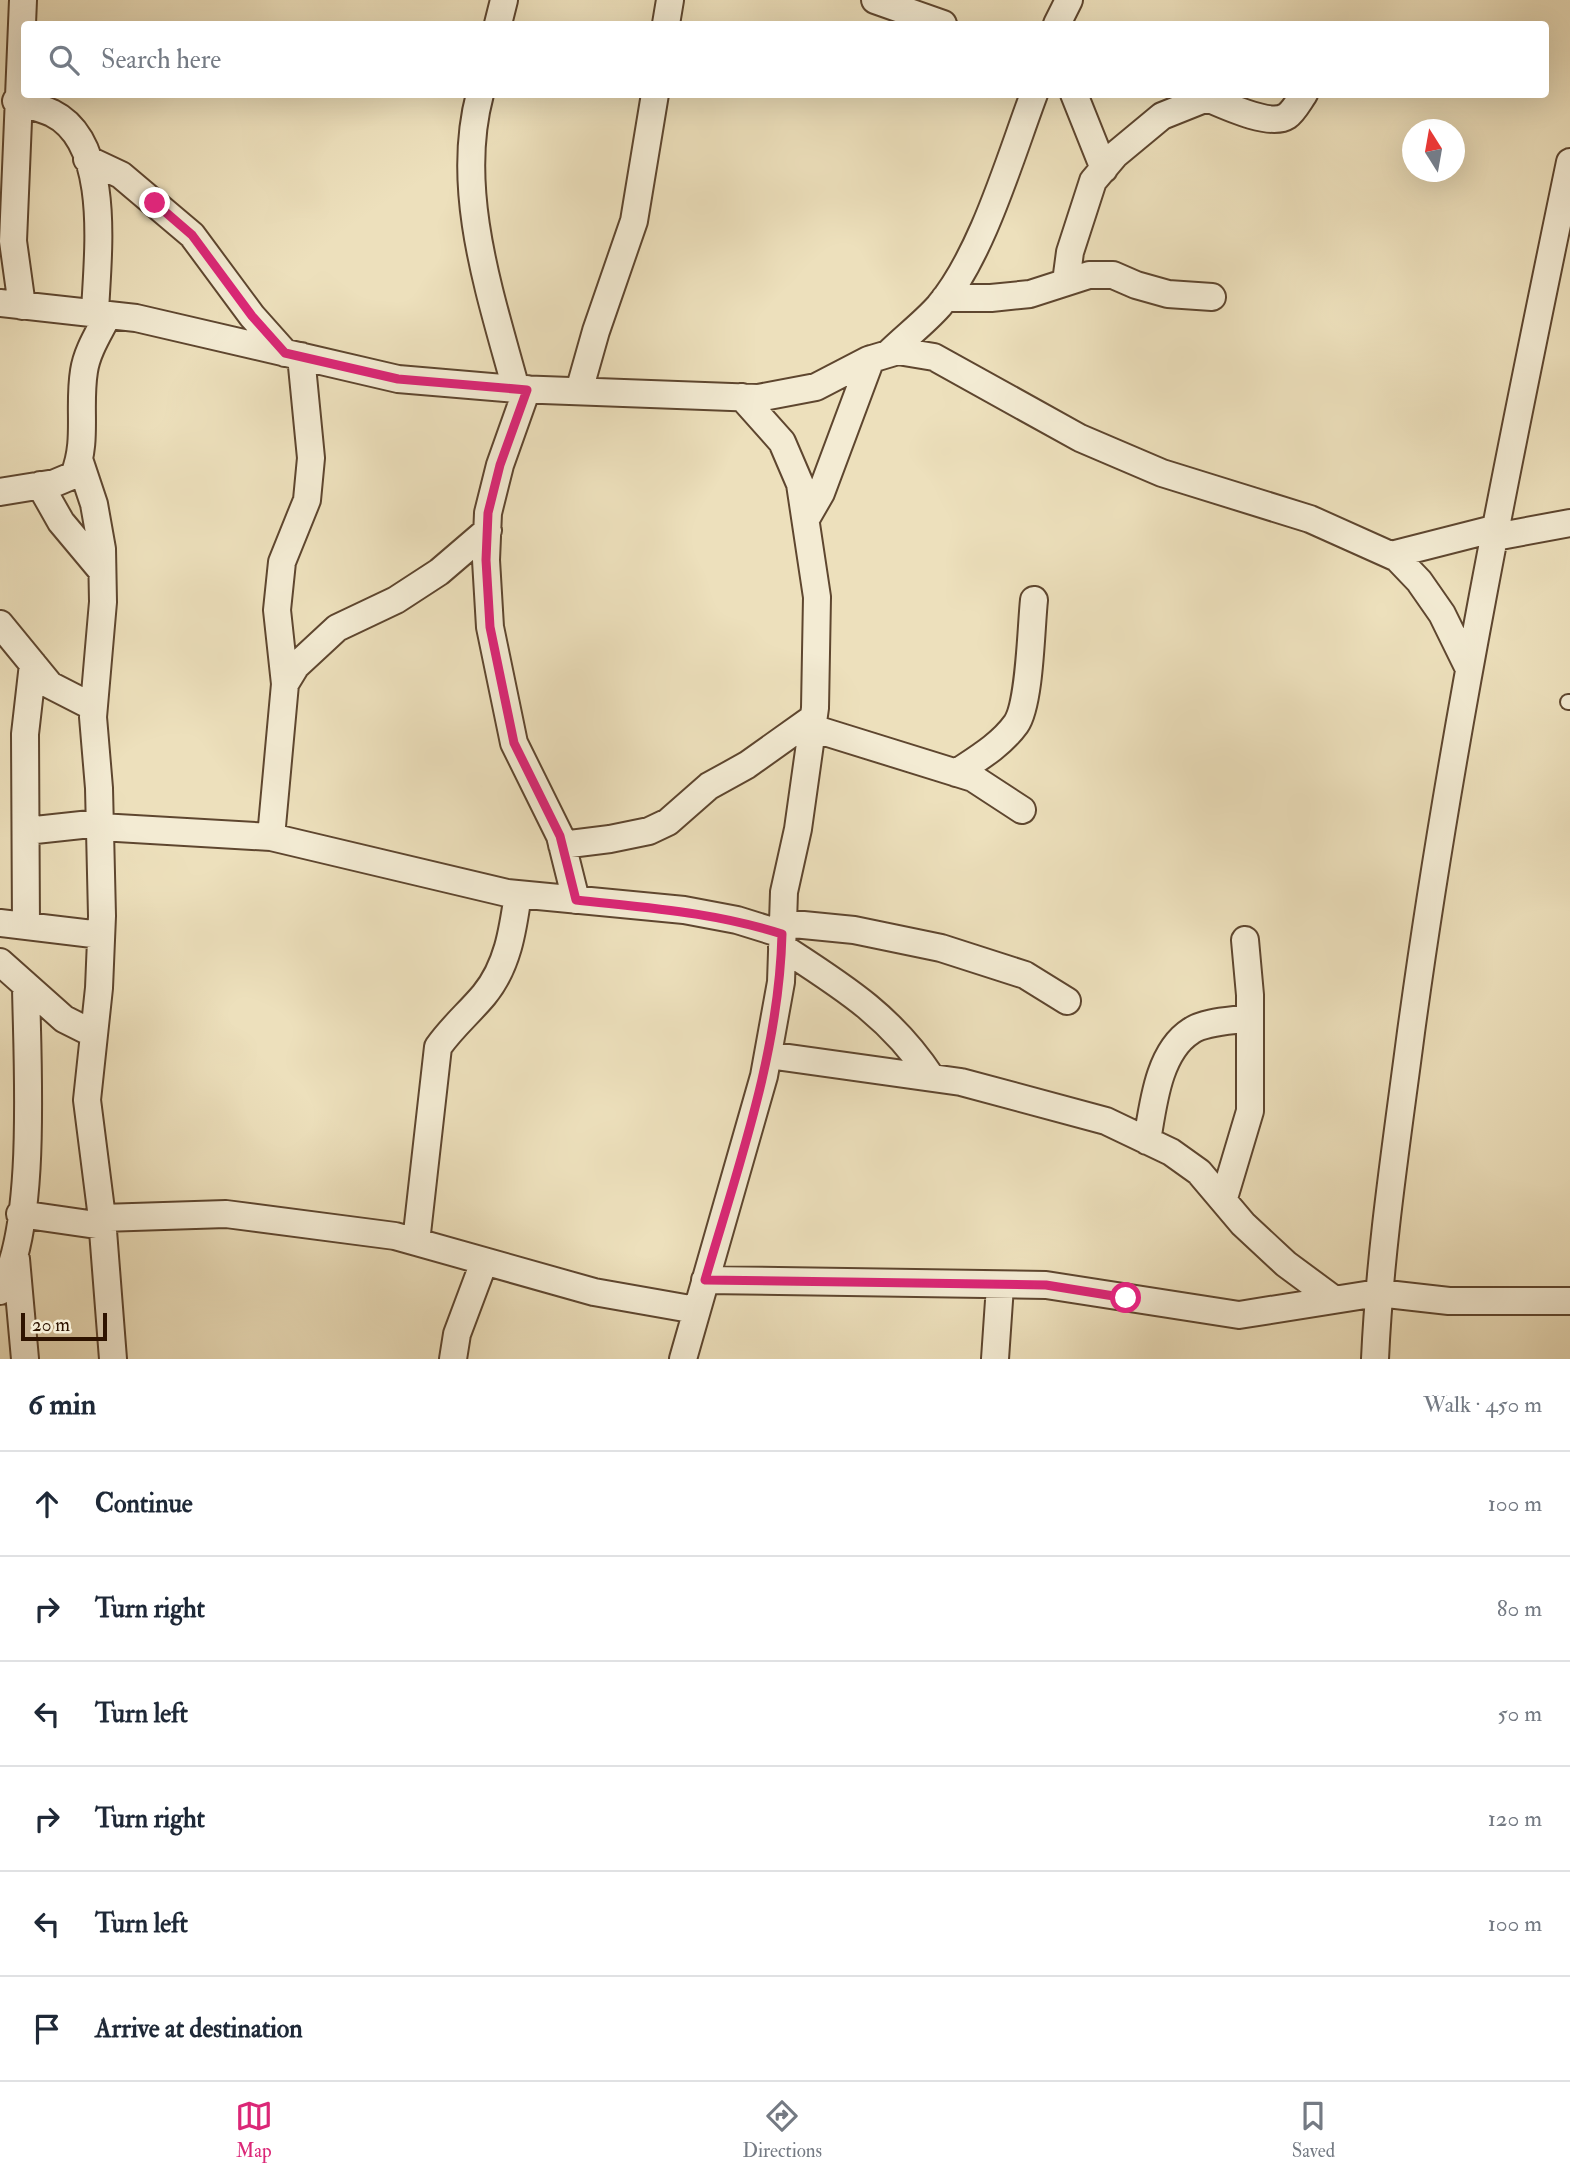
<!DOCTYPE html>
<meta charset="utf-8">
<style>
:root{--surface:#fff;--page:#f2f2f3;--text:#1f2937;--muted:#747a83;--line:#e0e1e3;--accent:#db2777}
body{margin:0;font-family:"IM FELL Double Pica",serif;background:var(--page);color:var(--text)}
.compass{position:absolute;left:1402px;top:119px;width:63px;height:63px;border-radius:50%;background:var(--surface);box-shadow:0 7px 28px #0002;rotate:349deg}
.scale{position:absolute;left:21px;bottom:18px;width:86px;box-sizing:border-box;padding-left:7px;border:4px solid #2e1300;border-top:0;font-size:19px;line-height:24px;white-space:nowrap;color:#2e1300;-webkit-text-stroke:5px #f3ebd3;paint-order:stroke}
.stop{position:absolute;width:21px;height:21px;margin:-16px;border:5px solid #db2777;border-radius:50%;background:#fff}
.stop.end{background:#db2777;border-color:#fff;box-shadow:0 2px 7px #0008}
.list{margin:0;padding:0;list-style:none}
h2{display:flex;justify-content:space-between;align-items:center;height:91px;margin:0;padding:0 28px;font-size:30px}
h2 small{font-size:23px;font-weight:400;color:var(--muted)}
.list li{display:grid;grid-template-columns:46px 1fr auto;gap:21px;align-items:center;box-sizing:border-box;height:105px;padding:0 28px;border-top:2px solid var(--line)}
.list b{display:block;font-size:26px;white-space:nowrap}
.list em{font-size:23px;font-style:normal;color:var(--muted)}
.icon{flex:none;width:38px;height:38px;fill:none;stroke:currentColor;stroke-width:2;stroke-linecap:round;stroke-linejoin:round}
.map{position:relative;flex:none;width:1570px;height:1359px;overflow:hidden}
.search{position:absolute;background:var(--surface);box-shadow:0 7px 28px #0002;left:21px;right:21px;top:21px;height:77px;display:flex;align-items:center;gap:18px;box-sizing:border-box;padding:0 24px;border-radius:7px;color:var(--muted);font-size:26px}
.sheet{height:721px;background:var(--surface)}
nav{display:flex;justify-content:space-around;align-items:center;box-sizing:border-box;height:98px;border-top:2px solid var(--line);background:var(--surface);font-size:19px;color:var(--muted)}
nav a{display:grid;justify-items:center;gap:4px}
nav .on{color:var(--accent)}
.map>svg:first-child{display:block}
</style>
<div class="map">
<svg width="1570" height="1359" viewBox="0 0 1570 1359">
<rect width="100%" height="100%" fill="#ede0bc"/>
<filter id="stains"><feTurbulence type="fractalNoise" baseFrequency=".00286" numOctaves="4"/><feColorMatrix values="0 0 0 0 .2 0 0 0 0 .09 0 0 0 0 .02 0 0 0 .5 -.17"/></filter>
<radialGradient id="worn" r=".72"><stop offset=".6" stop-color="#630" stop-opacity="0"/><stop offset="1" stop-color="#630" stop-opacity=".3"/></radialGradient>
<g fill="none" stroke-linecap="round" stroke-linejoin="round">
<!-- lane casing -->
<g stroke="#5e462f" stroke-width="18">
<path id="lane" d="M1568,702H1570"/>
</g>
<!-- street casing -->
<g stroke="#5e462f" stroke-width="30">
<path id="street" d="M875,0L943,24
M498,24L504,0
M666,24L670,0
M1057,24L1069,0
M480,94C454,191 491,296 516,389
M1074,94L1104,169
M1198,94C1218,102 1269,128 1287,116C1294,111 1299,101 1304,94
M16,101C28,105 41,108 52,113C113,143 97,258 95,313
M87,159L121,175L192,235L252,316L285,353
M1066,282L1070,252L1093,181L1115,155L1162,116L1207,98
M945,298H991L1030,294L1089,275H1113L1136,285L1168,294L1212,297
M0,303L136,318L398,379L516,389L758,398L816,387L868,360L898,351L934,357L1080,438L1162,473L1310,519L1397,558L1419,581L1442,614L1469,669
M22,306L13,241L23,0
M888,354C904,338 924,323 939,306C982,255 1010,158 1034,94
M527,389L500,465L488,513L486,560L490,627L514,743L560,836L576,900
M579,391L596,331L634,221L655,94
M80,462L94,504L102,549L103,602L93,717L99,788L102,916L99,988L87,1100L102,1218L113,1359
M40,485L61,522L102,571
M0,492L55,483L74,475C88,441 78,408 84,371C87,351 99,333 108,315
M806,519L821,493L871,359
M1495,537L1570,523
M1391,555L1497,528
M0,624L50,685L93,707
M285,684L277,610L282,562L307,500L311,458L301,356
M812,728L973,778L1022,810
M956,773C977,759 1001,745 1016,724C1030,704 1031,627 1034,600
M100,827L271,837L507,893L684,910L737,920L782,934
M26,831L100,823
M271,837L285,684L296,666L337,628L396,600L439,572L488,530
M562,845L610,839L649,831L668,822L709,786L747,765L813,718
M0,923L101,935
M783,923L854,930L941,948L1025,975L1067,1001
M26,926L25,734L33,664
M782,947C842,986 891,1016 931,1077
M0,962L64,1019L94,1034
M768,1055L961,1082L1106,1121L1171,1152L1199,1172L1243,1224L1286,1264L1332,1298
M1147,1141C1153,1106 1158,1052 1191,1031C1205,1021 1233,1021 1250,1018
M1224,1198L1250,1111V995L1245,940
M20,1214L103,1226
M102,1218L226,1214L395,1236L594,1292L696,1310
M416,1242L438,1047C453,1026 468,1014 484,995C508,966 513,929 518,894
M16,1259L25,1359
M705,1280L1046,1285L1239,1315L1378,1293L1449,1301H1570
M0,1291C38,1230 27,1061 26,986
M453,1359L457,1334L484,1262
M683,1359L764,1076L781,982L784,892L798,829L815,708L817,597L800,484L782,442L742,397
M995,1359L1000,1286
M1375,1359C1380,1249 1397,1140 1411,1032C1451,739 1510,450 1570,162"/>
</g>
<!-- lane -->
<use href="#lane" stroke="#f3ebd3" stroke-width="14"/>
<!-- street -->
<use href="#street" stroke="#f3ebd3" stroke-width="26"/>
</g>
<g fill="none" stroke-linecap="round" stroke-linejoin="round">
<!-- route -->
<path stroke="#db2777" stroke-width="9" d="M155,203L192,235L252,316L285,353L398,379L527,390L500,465L488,513L486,560L490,627L514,743L560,836L576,900C648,908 713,912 782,934C779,1053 738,1167 705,1280L1046,1285L1126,1298"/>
</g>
<rect width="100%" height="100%" filter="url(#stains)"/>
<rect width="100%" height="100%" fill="url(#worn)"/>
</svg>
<svg class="compass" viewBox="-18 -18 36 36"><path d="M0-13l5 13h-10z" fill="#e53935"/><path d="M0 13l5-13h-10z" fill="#747a83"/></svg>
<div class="scale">20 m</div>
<div class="stop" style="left:1126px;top:1298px"></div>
<div class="stop end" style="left:155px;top:203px"></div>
<div class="search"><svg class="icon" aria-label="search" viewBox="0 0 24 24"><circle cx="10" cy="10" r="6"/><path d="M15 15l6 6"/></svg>Search here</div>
</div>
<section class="sheet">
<h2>6 min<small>Walk · 450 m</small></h2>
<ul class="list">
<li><svg class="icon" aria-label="ahead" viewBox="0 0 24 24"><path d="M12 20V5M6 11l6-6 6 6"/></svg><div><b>Continue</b></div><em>100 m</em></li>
<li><svg class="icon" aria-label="right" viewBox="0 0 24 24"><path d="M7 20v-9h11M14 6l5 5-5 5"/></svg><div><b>Turn right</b></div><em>80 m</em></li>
<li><svg class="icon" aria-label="left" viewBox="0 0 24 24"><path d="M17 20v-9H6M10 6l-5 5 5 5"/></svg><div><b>Turn left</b></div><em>50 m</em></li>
<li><svg class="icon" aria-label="right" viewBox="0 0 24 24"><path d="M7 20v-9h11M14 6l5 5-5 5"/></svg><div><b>Turn right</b></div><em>120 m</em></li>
<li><svg class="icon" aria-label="left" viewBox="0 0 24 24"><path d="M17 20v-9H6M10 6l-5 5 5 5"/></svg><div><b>Turn left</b></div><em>100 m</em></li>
<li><svg class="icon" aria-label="arrive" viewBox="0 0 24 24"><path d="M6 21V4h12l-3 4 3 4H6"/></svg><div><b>Arrive at destination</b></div></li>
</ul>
</section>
<nav>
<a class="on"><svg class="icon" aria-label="map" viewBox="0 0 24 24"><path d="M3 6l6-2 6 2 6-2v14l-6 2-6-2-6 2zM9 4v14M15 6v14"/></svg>Map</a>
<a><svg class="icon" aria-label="directions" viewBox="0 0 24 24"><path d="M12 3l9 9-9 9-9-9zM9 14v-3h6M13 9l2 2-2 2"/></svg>Directions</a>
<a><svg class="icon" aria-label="saved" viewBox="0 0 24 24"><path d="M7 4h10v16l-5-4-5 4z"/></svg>Saved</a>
</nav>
